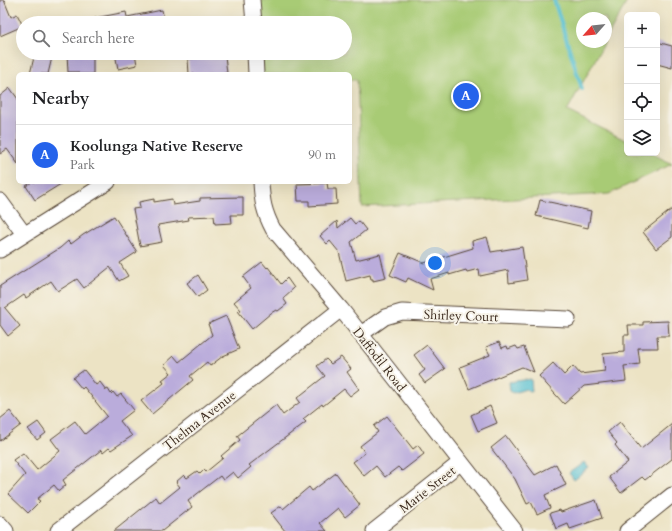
<!DOCTYPE html>
<meta charset="utf-8">
<style>
:root{--surface:#fff;--page:#f6f6f6;--text:#202124;--muted:#757577;--line:#e0e0e0;--accent:#2563eb}
body{margin:0;font-family:Cardo,serif;background:var(--page);color:var(--text)}
.controls{position:absolute;right:12px;top:12px;display:grid;overflow:hidden;border-radius:6px;box-shadow:0 4px 16px #0002}
.controls button{width:36px;height:36px;display:grid;place-items:center;padding:0;border:0;border-bottom:1px solid var(--line);background:var(--surface);color:var(--text);font:20px sans-serif}
.compass{position:absolute;left:576px;top:12px;width:36px;height:36px;border-radius:50%;background:var(--surface);box-shadow:0 4px 16px #0002;rotate:243deg}
.you{position:absolute;left:435px;top:263px;width:14px;height:14px;margin:-10px;border:3px solid #fff;border-radius:50%;background:#1a73e8;box-shadow:0 0 0 6px #1a73e833}
.badge{display:grid;place-items:center;width:26px;height:26px;border-radius:50%;background:var(--accent);color:#fff;font-size:13px;font-weight:700}
.pin{position:absolute;translate:-50% -50%;border:2px solid #fff;box-shadow:0 1px 4px #0006}
.list{margin:0;padding:0;list-style:none}
h2{display:flex;justify-content:space-between;align-items:center;height:52px;margin:0;padding:0 16px;font-size:17px}
h2 small{font-size:13px;font-weight:400;color:var(--muted)}
.list li{display:grid;grid-template-columns:26px 1fr auto;gap:12px;align-items:center;box-sizing:border-box;height:60px;padding:0 16px;border-top:1px solid var(--line)}
.list b{display:block;font-size:15px;white-space:nowrap}
.list p{margin:0;font-size:13px;white-space:nowrap;color:var(--muted)}
.list em{font-size:13px;font-style:normal;color:var(--muted)}
.icon{flex:none;width:22px;height:22px;fill:none;stroke:currentColor;stroke-width:2;stroke-linecap:round;stroke-linejoin:round}
.map{position:relative;flex:none;width:672px;height:531px;overflow:hidden}
.search{position:absolute;background:var(--surface);box-shadow:0 4px 16px #0002;left:16px;top:16px;width:336px;height:44px;display:flex;align-items:center;gap:10px;box-sizing:border-box;padding:0 14px;border-radius:22px;color:var(--muted);font-size:15px}
.panel{position:absolute;background:var(--surface);box-shadow:0 4px 16px #0002;left:16px;top:72px;width:336px;height:112px;border-radius:6px}
.map>svg:first-child{display:block}
</style>
<div class="map">
<svg width="672" height="531" viewBox="0 0 672 531">
<rect width="100%" height="100%" fill="#f7f3e8"/>
<filter id="ink" filterUnits="userSpaceOnUse"><feTurbulence type="fractalNoise" baseFrequency=".025" numOctaves="2"/><feDisplacementMap in="SourceGraphic" scale="8" xChannelSelector="R" yChannelSelector="G"/><feConvolveMatrix kernelMatrix="1 2 1 2 8 2 1 2 1" color-interpolation-filters="sRGB"/></filter>
<filter id="wash" filterUnits="userSpaceOnUse"><feTurbulence type="fractalNoise" baseFrequency=".012" numOctaves="4" result="noise"/><feDisplacementMap in="SourceGraphic" scale="16" xChannelSelector="R" yChannelSelector="G"/><feGaussianBlur stdDeviation="0.9" result="paint"/><feColorMatrix in="noise" values="0 0 0 0 0 0 0 0 0 0 0 0 0 0 0 0 0 1.4 0 .05"/><feComposite in="paint" operator="in"/></filter>
<g filter="url(#wash)">
<rect width="100%" height="100%" fill="#ece3c4"/>
<!-- green -->
<path fill="#a8cb74" stroke="#727a49" d="M252,0H628L606,39V18H582V42H605L567,111L627,141V153H651L672,164L609,194L362,207L357,80H350V74H256L255,53H345V23H254Z"/>
<!-- water -->
<path fill="#55c0d1" stroke="#487578" d="M531,379L532,391H529L526,389L513,393L510,391L509,382Z
M584,462L589,468L574,480L569,473Z"/>
<g fill="none" stroke-linecap="round" stroke-linejoin="round">
<!-- stream -->
<path stroke="#55c0d1" stroke-width="4" d="M554,0L582,89"/>
</g>
<g id="blocks">
<!-- building -->
<path fill="#baacdb" d="M0,0H4L11,17L17,14L23,26L0,36Z
M162,10L165,23H95V18L126,12L127,17Z
M657,42L672,46V68L657,64Z
M35,53H53L48,74H30Z
M67,53H93V74H78V72H68Z
M115,53H135L137,65L118,69Z
M225,56L227,73L189,74L188,59Z
M10,88L18,99V164L7,149L0,154V96Z
M32,182H64L35,200L26,186Z
M327,183L328,189H336L337,204L309,206V201H298L297,184Z
M243,197V215H231L232,223L215,224L214,216L188,217L189,220L158,225L162,242L140,246L133,209L140,208L139,202L154,199V202L172,199L173,205L200,201V198Z
M540,200L591,211L588,228L536,216Z
M672,209V237L656,249L643,232Z
M114,216L137,252L120,263L128,276L119,281L110,267L84,288L77,279L58,291L51,281L26,298L24,295L5,308L20,326L8,336L0,325V286L60,248L68,241L71,244L83,235Z
M350,218L355,224L359,221L366,230L351,242L356,260L380,254L386,278L373,281V279H371L370,275L346,281L339,252L330,241L327,244L320,236L337,221L338,228Z
M487,237L491,252L522,247L527,280L509,283L508,270L480,276L479,269L467,272L466,270L449,275V273L430,279L433,290L408,278L406,282L390,275L400,253L424,263L473,248L472,241Z
M262,262L267,268L268,267L281,284L287,278L294,288L283,298L287,304L278,311L276,310L271,313L252,329L238,311L241,310L234,302L251,288L243,277Z
M198,275L207,290L198,297L187,283Z
M226,316L239,349L223,356L210,366L207,362L190,376L193,380L152,414L141,401L164,383L162,380L171,373L164,365L174,356L179,362L212,335L208,324Z
M668,321L669,336H657L658,348H638L640,364L624,366L626,381L584,386L564,404L539,376L553,363L564,375L573,366L580,374L605,371L603,354L624,352V335H629L628,325H643V322Z
M499,342L502,348L507,346L508,349L516,346L518,349L524,347L534,372L522,367L469,389L460,367L490,355L486,347Z
M427,345L445,369L425,383L419,375L425,370L414,355Z
M341,357L351,369L347,372L359,389L350,396L344,389L323,406L322,404L303,419L306,422L249,465L251,467L238,478L233,472L223,480L220,476L188,501L192,507L162,531H114L156,497L160,503L180,487L176,482L184,475L187,478L197,471L200,474L204,470L206,472L223,458L221,456L240,440L237,436L276,405L283,415L300,402L297,398L325,376L317,366L326,359L331,364Z
M84,370L96,385L100,382L106,390L108,389L111,394L113,392L117,397L121,394L134,410L120,421L132,436L111,450L109,448L103,453L101,450L63,480L66,485L59,491L54,485L37,499L40,501L28,513L8,494L25,475L13,460L23,453L37,470L60,451L51,439L75,421L85,434L107,416L84,387L82,389L73,378Z
M490,406L497,423L478,431L471,415Z
M10,411L21,425L0,441V419Z
M387,416L413,449L418,445L424,454L402,471L398,467L385,477L376,466L364,476L353,462L365,453L360,446L378,432L374,426Z
M38,422L46,433L37,440L28,429Z
M620,422L641,449L672,424V459L645,480L642,477L621,493L609,477L628,462L615,445L617,443L608,432Z
M506,436L535,475L556,464L566,485L545,495L550,508L537,514L531,502L527,504L515,479L491,448Z
M336,473L360,505L345,517L338,508L320,523L327,531H285L271,513L281,506L283,509L309,487L312,491Z
M596,500L602,518L570,529L568,524L556,529L550,513L560,510L561,512Z"/>
</g>
</g>
<g filter="url(#ink)">
<use href="#blocks" fill-opacity="0" stroke="#564637" stroke-width="1"/>
<g fill="none" stroke-linecap="round" stroke-linejoin="round">
<!-- street casing -->
<g stroke="#564637" stroke-width="17">
<path id="street" d="M252,0L254,23
M255,53L256,74
M261,182C262,201 264,212 273,229L341,309L515,531
M0,201L24,234
M0,250L108,182
M361,334L385,317L402,312L568,319
M0,524L6,531
M58,531L341,309
M374,531L461,462
M627,531L672,495"/>
</g>
<!-- street -->
<use href="#street" stroke="#fff" stroke-width="15"/>
</g>
</g>
<g text-anchor="middle" stroke-width="4" stroke-linejoin="round" paint-order="stroke">
<!-- street labels -->
<g font-size="13" fill="#3b2a1e" stroke="#f7f3e8">
<text transform="translate(461 315) rotate(2)" y="5">Shirley Court</text>
<text transform="translate(380 359) rotate(52)" y="5">Daffodil Road</text>
<text transform="translate(199 420) rotate(-38)" y="5">Thelma Avenue</text>
<text transform="translate(427 489) rotate(-38)" y="5">Marie Street</text>
</g>
</g>
</svg>
<div class="controls">
<button>+</button>
<button>−</button>
<button><svg class="icon" aria-label="locate" viewBox="0 0 24 24"><circle cx="12" cy="12" r="6"/><path d="M12 2v4M12 18v4M2 12h4M18 12h4"/></svg></button>
<button><svg class="icon" aria-label="layers" viewBox="0 0 24 24"><path d="M12 4l9 5-9 5-9-5zM3 14l9 5 9-5"/></svg></button>
</div>
<svg class="compass" viewBox="-18 -18 36 36"><path d="M0-13l5 13h-10z" fill="#e53935"/><path d="M0 13l5-13h-10z" fill="#757577"/></svg>
<div class="you"></div>
<div class="pin badge" style="left:466px;top:96px">A</div>
<div class="search"><svg class="icon" aria-label="search" viewBox="0 0 24 24"><circle cx="10" cy="10" r="6"/><path d="M15 15l6 6"/></svg>Search here</div>
<section class="panel">
<h2>Nearby<small></small></h2>
<ul class="list">
<li><span class="badge">A</span><div><b>Koolunga Native Reserve</b><p>Park</p></div><em>90 m</em></li>
</ul>
</section>
</div>
